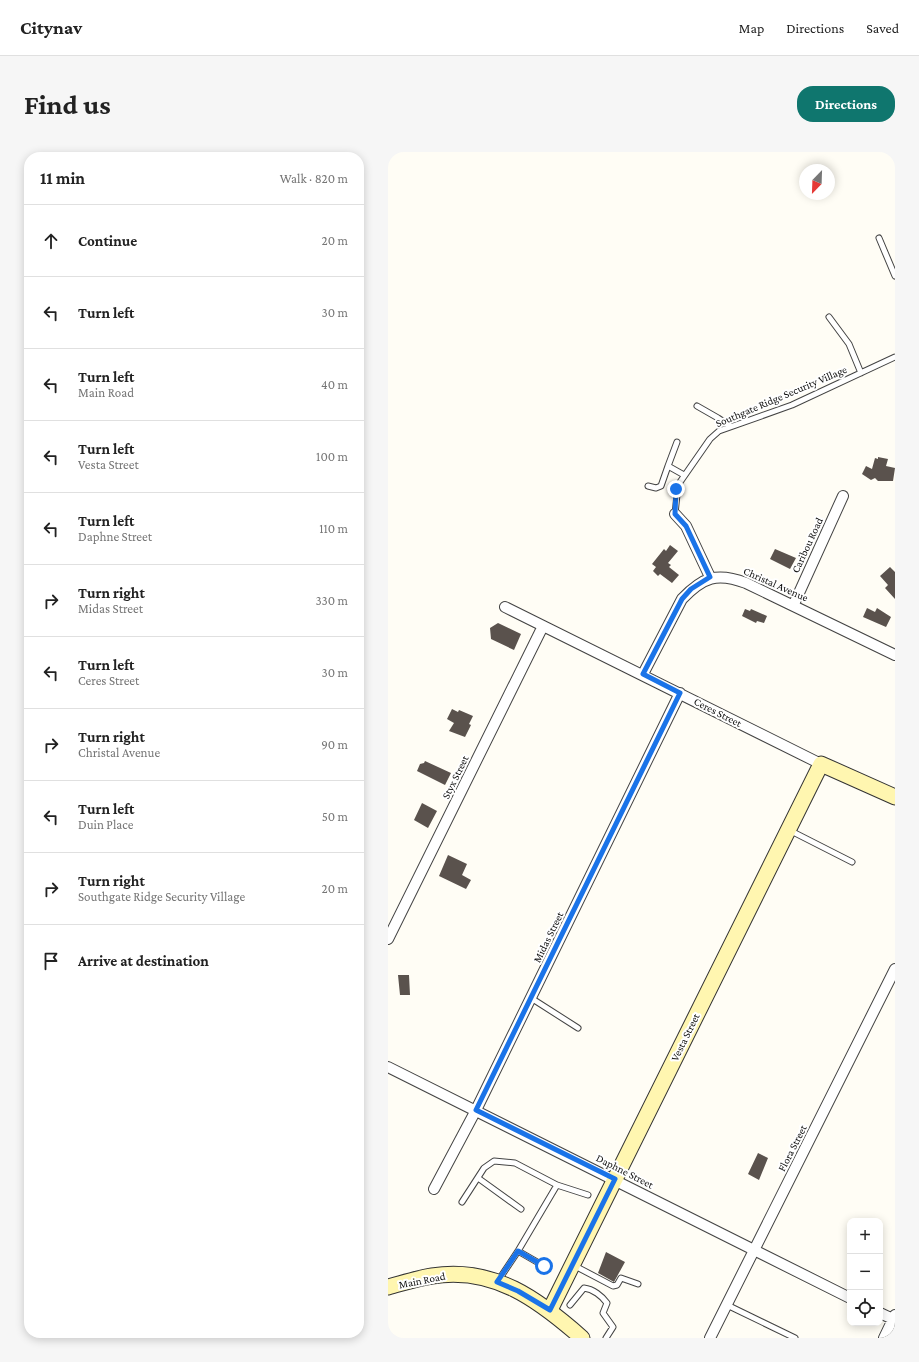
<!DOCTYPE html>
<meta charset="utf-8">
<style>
:root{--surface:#fff;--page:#f6f6f6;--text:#222;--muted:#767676;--line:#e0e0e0;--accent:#0f766e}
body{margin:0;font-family:"Crimson Pro",serif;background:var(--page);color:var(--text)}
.controls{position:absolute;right:12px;bottom:12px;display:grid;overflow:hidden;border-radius:8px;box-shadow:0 2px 10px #0003}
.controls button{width:36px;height:36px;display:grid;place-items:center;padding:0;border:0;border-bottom:1px solid var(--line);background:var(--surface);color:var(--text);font:20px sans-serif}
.compass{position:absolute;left:411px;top:12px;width:36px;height:36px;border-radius:50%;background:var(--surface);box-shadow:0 2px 10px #0003;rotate:203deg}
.stop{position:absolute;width:12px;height:12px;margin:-9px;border:3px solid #1a73e8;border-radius:50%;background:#fff}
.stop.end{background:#1a73e8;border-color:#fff;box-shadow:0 1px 4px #0008}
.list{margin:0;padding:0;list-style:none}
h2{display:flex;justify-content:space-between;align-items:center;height:52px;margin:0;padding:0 16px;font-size:17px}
h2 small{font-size:13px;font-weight:400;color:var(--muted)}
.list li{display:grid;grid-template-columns:26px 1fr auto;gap:12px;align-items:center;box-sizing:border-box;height:72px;padding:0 16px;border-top:1px solid var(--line)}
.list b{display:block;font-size:15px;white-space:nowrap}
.list p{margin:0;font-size:13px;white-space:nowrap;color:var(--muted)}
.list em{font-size:13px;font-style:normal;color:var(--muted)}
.icon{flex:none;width:22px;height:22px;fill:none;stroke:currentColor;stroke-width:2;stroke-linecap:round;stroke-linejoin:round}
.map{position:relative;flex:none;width:507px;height:1186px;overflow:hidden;border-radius:16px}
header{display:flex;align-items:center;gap:24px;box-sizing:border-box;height:56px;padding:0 20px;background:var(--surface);border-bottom:1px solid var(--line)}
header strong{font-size:19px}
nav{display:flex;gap:22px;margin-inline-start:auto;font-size:14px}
.intro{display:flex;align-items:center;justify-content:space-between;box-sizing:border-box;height:96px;padding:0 24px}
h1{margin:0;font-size:28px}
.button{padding:10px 18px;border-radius:16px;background:var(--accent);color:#fff;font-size:14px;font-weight:700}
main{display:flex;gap:24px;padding:0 24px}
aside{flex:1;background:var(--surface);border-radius:16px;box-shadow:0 2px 10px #0003}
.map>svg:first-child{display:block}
</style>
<header>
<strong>Citynav</strong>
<nav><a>Map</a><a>Directions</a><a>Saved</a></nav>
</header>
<div class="intro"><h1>Find us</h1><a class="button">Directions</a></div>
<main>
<aside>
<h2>11 min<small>Walk · 820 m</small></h2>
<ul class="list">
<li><svg class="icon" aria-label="ahead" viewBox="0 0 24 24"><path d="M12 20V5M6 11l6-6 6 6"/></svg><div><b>Continue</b></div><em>20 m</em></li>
<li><svg class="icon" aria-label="left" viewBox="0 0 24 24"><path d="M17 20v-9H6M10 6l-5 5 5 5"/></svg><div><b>Turn left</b></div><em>30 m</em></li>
<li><svg class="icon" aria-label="left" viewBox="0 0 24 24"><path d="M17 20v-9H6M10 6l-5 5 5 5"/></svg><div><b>Turn left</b><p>Main Road</p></div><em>40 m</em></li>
<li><svg class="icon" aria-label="left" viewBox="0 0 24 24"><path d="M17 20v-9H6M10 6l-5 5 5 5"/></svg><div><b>Turn left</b><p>Vesta Street</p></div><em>100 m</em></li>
<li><svg class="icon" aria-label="left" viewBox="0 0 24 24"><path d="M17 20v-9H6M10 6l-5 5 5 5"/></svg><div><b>Turn left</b><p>Daphne Street</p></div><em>110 m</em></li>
<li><svg class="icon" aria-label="right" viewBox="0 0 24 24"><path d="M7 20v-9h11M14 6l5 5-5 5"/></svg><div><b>Turn right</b><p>Midas Street</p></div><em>330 m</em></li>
<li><svg class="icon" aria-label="left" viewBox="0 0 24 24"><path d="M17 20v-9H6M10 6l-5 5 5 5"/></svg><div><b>Turn left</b><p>Ceres Street</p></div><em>30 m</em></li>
<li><svg class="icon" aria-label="right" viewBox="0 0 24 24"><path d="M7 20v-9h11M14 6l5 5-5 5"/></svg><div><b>Turn right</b><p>Christal Avenue</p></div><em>90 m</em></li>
<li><svg class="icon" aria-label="left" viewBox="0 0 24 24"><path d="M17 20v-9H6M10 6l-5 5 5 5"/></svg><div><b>Turn left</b><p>Duin Place</p></div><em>50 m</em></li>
<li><svg class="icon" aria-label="right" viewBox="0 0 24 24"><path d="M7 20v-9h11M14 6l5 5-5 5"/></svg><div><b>Turn right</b><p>Southgate Ridge Security Village</p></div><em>20 m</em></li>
<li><svg class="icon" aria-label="arrive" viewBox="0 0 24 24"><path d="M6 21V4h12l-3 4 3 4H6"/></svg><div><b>Arrive at destination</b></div></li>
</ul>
</aside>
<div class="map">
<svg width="507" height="1186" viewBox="0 0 507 1186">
<rect width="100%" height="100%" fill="#fffdf5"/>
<!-- building -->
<path fill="#5a524d" d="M490,305L500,307L498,314L507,316L505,329H490L487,326L483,328L474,322L478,314L484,317L487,306L490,307Z
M282,393L290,399L280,411L283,413L281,415L291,423L284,431L272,422L270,424L265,419L268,415L264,412L276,397L278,399Z
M387,397L408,406L402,417L382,407Z
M502,415L507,420V447L497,436L500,433L492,424Z
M479,456L487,460L489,456L503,465L498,475L475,465Z
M357,457L362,459L363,457L379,464L376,471L369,469L368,471L354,464Z
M110,471L133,482L126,498L103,487L102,476Z
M64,557L70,560L71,558L85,564L81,572L83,573L77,585L61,579L66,571L59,567Z
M37,609L63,621L57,633L29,619L32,612L36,611Z
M34,651L49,659L40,676L26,668Z
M60,703L79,712L74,723L83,728L78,737L51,724Z
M10,823H21L22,843H12Z
M370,1001L380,1006L371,1028L360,1022Z
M218,1100L237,1110L226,1130L210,1121Z"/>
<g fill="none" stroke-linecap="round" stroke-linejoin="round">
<!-- lane casing -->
<g stroke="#444" stroke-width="7">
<path id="lane" d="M491,86L507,124
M441,165L461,192L473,221
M309,254L330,266L342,274
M280,314L289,290
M260,334L268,336L273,334L280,314L296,323
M287,362L290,333L322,287L331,279L404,253L507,205
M401,678L464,710
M143,846L190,876
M90,1026L133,1057
M74,1050L96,1016L106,1009L127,1011L169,1033L200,1043
M130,1099L156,1114
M185,1113L225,1134L229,1133L233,1126L250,1132
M110,1129L130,1099L169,1033
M182,1153L196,1136C205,1137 214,1144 219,1151L215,1161L225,1175L218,1186
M339,1153L407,1186"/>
</g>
<!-- street casing -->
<g stroke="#444" stroke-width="12">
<path id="street" d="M287,362L298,374L322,425
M406,452L455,344
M117,455L433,612
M255,522L294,447C315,425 329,420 358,431L507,503
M0,787L155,474
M0,915L462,1146
M46,1037L88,958L292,541
M492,1161L507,1168
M322,1186L507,817
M496,1186L507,1163"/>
</g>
<!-- secondary casing -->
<g stroke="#333" stroke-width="17">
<path id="secondary" d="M0,1135C15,1131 30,1126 44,1124C106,1114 151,1148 194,1186
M162,1158L433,612L507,645"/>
</g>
<!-- lane -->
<use href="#lane" stroke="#fff" stroke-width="5"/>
<!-- street -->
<use href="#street" stroke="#fff" stroke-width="10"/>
<!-- secondary -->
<use href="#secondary" stroke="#fff6b0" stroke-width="15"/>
</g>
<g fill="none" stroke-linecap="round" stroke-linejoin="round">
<!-- route -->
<path stroke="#1a73e8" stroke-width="5" d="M156,1114L130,1099L109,1130L130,1139L162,1158L227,1027L88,958L292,541L255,522L294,447L303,437L322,425L298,374L287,362L288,337"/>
</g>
<g text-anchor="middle" stroke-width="4" stroke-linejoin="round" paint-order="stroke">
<!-- street labels -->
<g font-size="11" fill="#111" stroke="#fff">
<text transform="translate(393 244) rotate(-23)" y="4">Southgate Ridge Security Village</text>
<text transform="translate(419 393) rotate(-65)" y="4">Caribou Road</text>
<text transform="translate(388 432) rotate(24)" y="4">Christal Avenue</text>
<text transform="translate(330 560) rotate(27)" y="4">Ceres Street</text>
<text transform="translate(67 625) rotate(-64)" y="4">Styx Street</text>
<text transform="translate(160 785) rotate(-64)" y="4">Midas Street</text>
<text transform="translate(297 885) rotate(-64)" y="4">Vesta Street</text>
<text transform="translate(404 996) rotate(-63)" y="4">Flora Street</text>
<text transform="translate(237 1019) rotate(27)" y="4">Daphne Street</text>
<text transform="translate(34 1128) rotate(-11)" y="4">Main Road</text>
</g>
</g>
</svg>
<div class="controls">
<button>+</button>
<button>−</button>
<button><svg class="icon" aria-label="locate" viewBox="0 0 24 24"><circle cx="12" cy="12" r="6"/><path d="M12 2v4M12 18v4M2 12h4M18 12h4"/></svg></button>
</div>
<svg class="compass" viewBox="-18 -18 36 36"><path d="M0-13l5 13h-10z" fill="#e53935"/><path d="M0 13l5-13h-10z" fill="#767676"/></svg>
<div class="stop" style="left:156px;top:1114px"></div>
<div class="stop end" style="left:288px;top:337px"></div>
</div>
</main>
